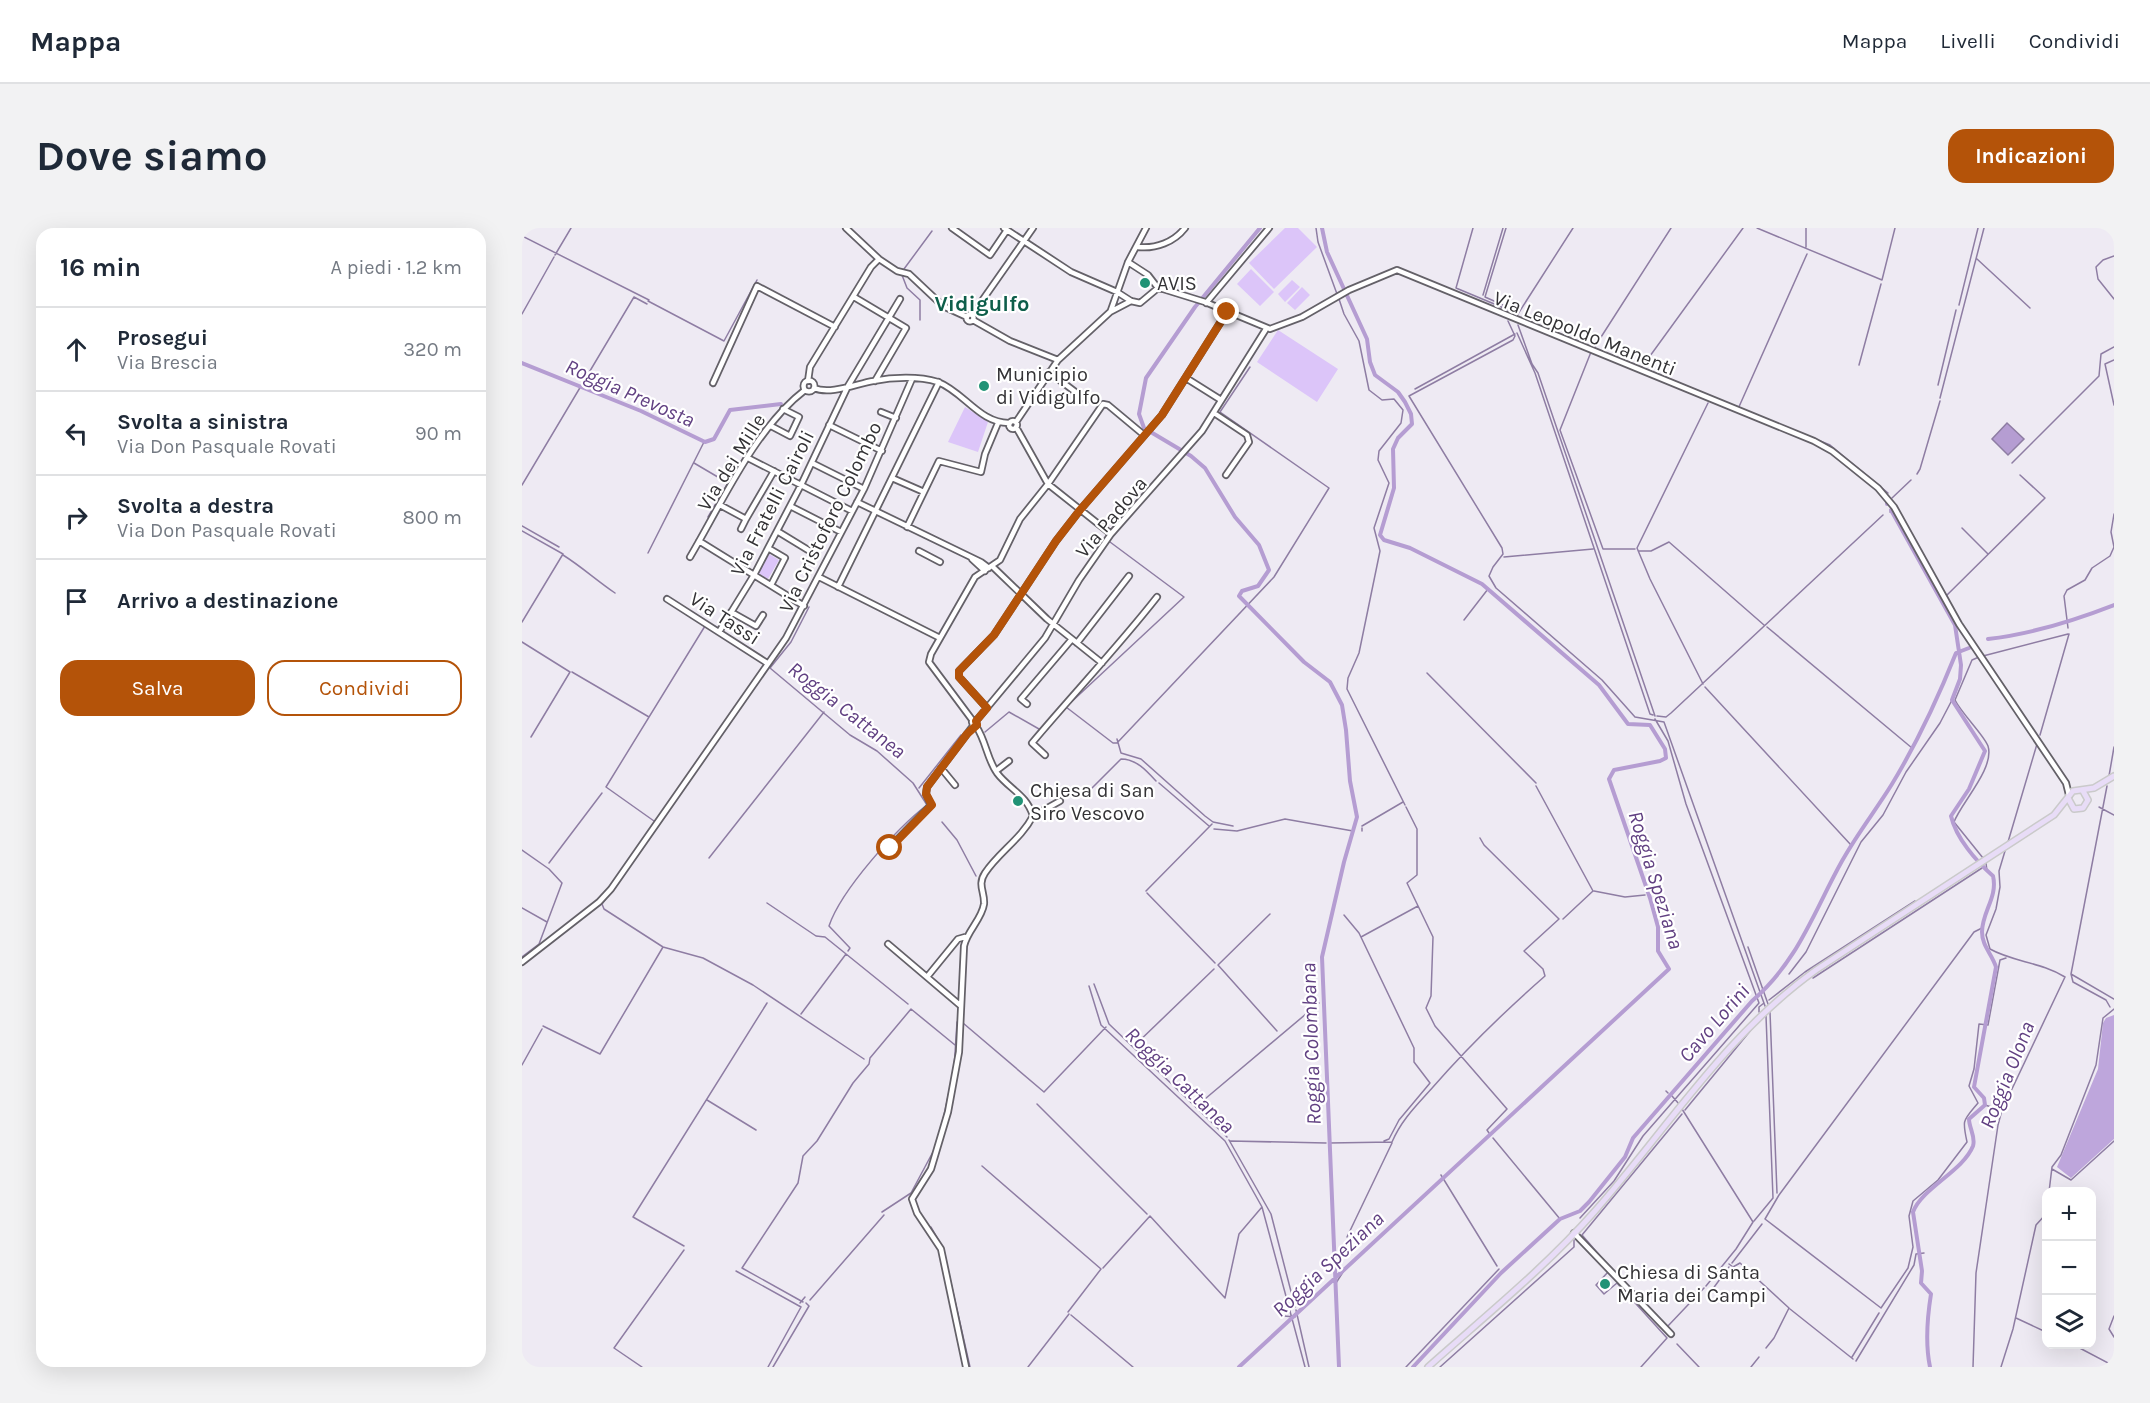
<!DOCTYPE html>
<html lang="it">
<meta charset="utf-8">
<style>
:root{--surface:#fff;--page:#f2f2f3;--text:#1f2937;--muted:#747a83;--line:#e0e1e3;--accent:#b45309}
body{margin:0;font-family:Karla,sans-serif;background:var(--page);color:var(--text)}
.controls{position:absolute;right:18px;bottom:18px;display:grid;overflow:hidden;border-radius:12px;box-shadow:0 6px 24px #0002}
.controls button{width:54px;height:54px;display:grid;place-items:center;padding:0;border:0;border-bottom:2px solid var(--line);background:var(--surface);color:var(--text);font:30px sans-serif}
.stop{position:absolute;width:18px;height:18px;margin:-14px;border:4px solid #b45309;border-radius:50%;background:#fff}
.stop.end{background:#b45309;border-color:#fff;box-shadow:0 2px 6px #0008}
.list{margin:0;padding:0;list-style:none}
h2{display:flex;justify-content:space-between;align-items:center;height:78px;margin:0;padding:0 24px;font-size:26px}
h2 small{font-size:20px;font-weight:400;color:var(--muted)}
.list li{display:grid;grid-template-columns:39px 1fr auto;gap:18px;align-items:center;box-sizing:border-box;height:84px;padding:0 24px;border-top:2px solid var(--line)}
.list b{display:block;font-size:22px;white-space:nowrap}
.list p{margin:0;font-size:20px;white-space:nowrap;color:var(--muted)}
.list em{font-size:20px;font-style:normal;color:var(--muted)}
.actions{display:flex;gap:12px;padding:18px 24px}
.actions a{flex:1;padding:14px 0;border:2px solid var(--accent);border-radius:18px;text-align:center;font-size:21px;color:var(--accent)}
.actions .main{background:var(--accent);color:#fff}
.icon{flex:none;width:33px;height:33px;fill:none;stroke:currentColor;stroke-width:2;stroke-linecap:round;stroke-linejoin:round}
.map{position:relative;flex:none;width:1592px;height:1139px;overflow:hidden;border-radius:18px}
header{display:flex;align-items:center;gap:36px;box-sizing:border-box;height:84px;padding:0 30px;background:var(--surface);border-bottom:2px solid var(--line)}
header strong{font-size:28px}
nav{display:flex;gap:33px;margin-inline-start:auto;font-size:21px}
.intro{display:flex;align-items:center;justify-content:space-between;box-sizing:border-box;height:144px;padding:0 36px}
h1{margin:0;font-size:42px}
.button{padding:15px 27px;border-radius:18px;background:var(--accent);color:#fff;font-size:21px;font-weight:700}
main{display:flex;gap:36px;padding:0 36px}
aside{flex:1;background:var(--surface);border-radius:18px;box-shadow:0 6px 24px #0002}
.map>svg:first-child{display:block}
</style>
<header>
<strong>Mappa</strong>
<nav><a>Mappa</a><a>Livelli</a><a>Condividi</a></nav>
</header>
<div class="intro"><h1>Dove siamo</h1><a class="button">Indicazioni</a></div>
<main>
<aside>
<h2>16 min<small>A piedi · 1.2 km</small></h2>
<ul class="list">
<li><svg class="icon" aria-label="ahead" viewBox="0 0 24 24"><path d="M12 20V5M6 11l6-6 6 6"/></svg><div><b>Prosegui</b><p>Via Brescia</p></div><em>320 m</em></li>
<li><svg class="icon" aria-label="left" viewBox="0 0 24 24"><path d="M17 20v-9H6M10 6l-5 5 5 5"/></svg><div><b>Svolta a sinistra</b><p>Via Don Pasquale Rovati</p></div><em>90 m</em></li>
<li><svg class="icon" aria-label="right" viewBox="0 0 24 24"><path d="M7 20v-9h11M14 6l5 5-5 5"/></svg><div><b>Svolta a destra</b><p>Via Don Pasquale Rovati</p></div><em>800 m</em></li>
<li><svg class="icon" aria-label="arrive" viewBox="0 0 24 24"><path d="M6 21V4h12l-3 4 3 4H6"/></svg><div><b>Arrivo a destinazione</b></div></li>
</ul>
<div class="actions"><a class="main">Salva</a><a>Condividi</a></div>
</aside>
<div class="map">
<svg width="1592" height="1139" viewBox="0 0 1592 1139">
<rect width="100%" height="100%" fill="#eeeaf3"/>
<!-- green -->
<path fill="#dcc5f9" d="M763,0H776L795,19L752,61L727,35Z
M729,41L752,64L738,78L715,56Z
M770,52L778,59L763,74L756,66Z
M780,59L788,67L773,82L765,75Z
M756,102L816,141L795,174L735,134Z
M443,179L466,194L456,224L426,214Z
M247,326L257,332L246,351L236,345Z"/>
<!-- forest -->
<path fill="#bea6dc" d="M1592,787V911L1549,950L1535,939L1576,841L1581,795L1584,790Z"/>
<!-- water -->
<path fill="#b59dd2" stroke="#8e7da3" stroke-width="1.5" d="M1485,195L1502,211L1486,227L1470,211Z"/>
<g fill="none" stroke-linecap="round" stroke-linejoin="round">
<!-- stream -->
<path stroke="#8e7da3" stroke-width="1.5" d="M794,0L796,14L815,66
M951,0L934,60L989,83
M984,0L963,69L990,81L987,87
M1235,0L1360,52L1373,0
M1284,0V19
M0,8L127,72
M33,27L49,0
M1592,28L1581,32L1574,39L1576,51L1592,71
M1455,31L1508,80
M382,41L410,3
M380,47L385,60L398,72V92
M961,67L981,0
M817,71L822,86L837,113L847,162L860,172L872,171L881,182L879,195L857,223L856,232L867,255L852,300L858,323L837,425L826,450L825,461L883,577
M126,73L202,113L235,52
M1437,77L1456,0
M0,86L32,29
M994,88L995,83
M994,89L1051,0
M986,93L993,108L991,112L887,168L980,320L981,326L971,339L967,348L974,360L1080,452L1113,489L1142,494L1243,778
M996,97L1010,136L1016,145L1133,488
M995,105L1013,145L1128,486L1131,487
M1072,120L1149,0
M1077,122L1121,141
M1069,124L1038,202L1081,321H1113
M1592,132L1583,136L1592,177
M1337,137L1359,56
M1120,139L1221,0
M1416,157L1434,82
M893,161L993,106
M1418,170L1462,0
M1216,181L1285,26
M1239,189L1308,217L1366,265
M172,235L206,255L186,289
M1490,235L1577,148L1579,126L1592,119
M1395,246L1398,241L1418,173
M0,257L112,69L125,76
M1370,270L1389,252
M1368,284L1369,283
M0,298L37,319
M1440,300L1466,326
M0,303L41,326L0,394
M1117,323H1129L1147,314L1242,397
M126,325L182,214
M41,327C60,339 74,352 93,365
M982,329L1071,321
M1424,368L1523,270L1498,247
M287,379L269,414L248,440L328,507L355,523L391,555L405,577C375,600 319,662 307,698L328,720L326,723
M942,392L966,361
M1245,399L1390,520
M1546,400L1542,368L1545,362L1563,352L1570,340L1588,328L1592,319L1589,304L1592,286
M0,414L48,444L9,509
M1461,428L1546,406
M1457,429L1450,432L1433,472C1440,486 1462,507 1466,518C1473,540 1439,575 1432,594L1461,630
M50,444L127,489
M905,445L1014,555
M1181,456L1128,351L1115,320L1186,175
M1183,459L1329,617
M545,478L662,369L588,314
M1135,488L1144,489L1149,485L1361,287
M532,493L544,479L591,515H595L752,349L807,260L698,184L728,139
M463,504L487,484L517,501
M1518,507L1547,406
M595,511L599,525L619,531L683,588L691,594L711,598
M1587,548L1592,519
M637,555L687,598
M1014,558L1071,663L1041,691
M1585,558L1549,746L1592,771
M397,560L439,507
M569,561L599,531C614,531 624,542 634,553
M884,579L895,601V647L885,655L911,709L909,768L904,780L913,798L985,881L965,902L967,905
M1577,579L1592,587
M132,593L84,559L183,398
M420,594L435,612L454,648
M136,596L80,676L82,681L141,719L181,730L231,757L342,831
M840,598L881,574
M840,600V603
M692,601L715,603L763,591L831,603
M1486,614L1515,516
M0,622L27,641L40,655L17,716L0,729
M187,630L302,484
M27,635L80,565
M1464,635L1465,643
M624,663L690,596
M1072,663L1103,669L1123,667
M625,665L693,735
M245,675L294,708L303,709L386,776
M0,680L25,694
M748,686L696,737L755,803
M822,687L837,705L892,820V834L908,855L877,892L867,911L862,913
M1460,700L1452,704L1257,967L1243,991L1359,1080L1386,1040L1391,1019L1387,988L1391,973L1416,952L1445,914C1440,891 1441,893 1456,875L1447,858L1452,841L1457,796L1466,797L1478,732L1484,730
M839,709L896,678
M1226,719L1246,776
M1267,746L1284,724L1339,614L1361,587L1384,544L1418,495L1430,472
M1549,746L1551,754L1584,772L1588,779
M1291,750L1460,640
M572,756L587,796L705,909
M567,758L579,797L703,913L740,979L783,1139
M1247,772L1283,744L1393,673
M1237,784V779L1242,775
M1248,784L1255,965
M279,786L324,726
M441,795L522,864L584,799
M21,798L78,826L141,719
M611,819L692,741
M0,837L20,801
M1144,863L1146,865
M1150,868L1157,876
M185,872L234,902
M515,876L625,986
M677,876L797,775
M1463,877L1479,882
M1160,881L1231,994L1214,1021L1184,1058
M1163,882L1238,791
M419,901L432,841L435,794
M971,910L1038,991
M707,912L749,986L773,1079
M708,913L804,915
M807,915L870,914C880,891 895,877 911,859C946,819 983,783 1023,748L1021,741L1002,723L1037,691L962,617L958,610
M460,938L579,1041L546,1084
M1530,941L1549,952L1592,913
M919,947L975,1038
M1527,964L1530,939L1539,927L1574,837L1581,790L1592,781
M360,984L389,965L412,922
M1058,990L1092,953L1121,908L1237,775L1164,576L1146,513L1133,491
M1232,993L1251,970L1244,788
M409,999L421,1020L448,1139
M825,1009L870,915
M162,1018L111,989L245,775
M1071,1028L1086,1044L1074,1057L1082,1066L1095,1055L1145,1110L1119,1139
M1210,1035L1240,996
M1207,1036L1211,1039L1218,1035L1267,1080L1252,1110L1244,1120
M581,1040L628,988L703,1070L717,1006L740,979
M214,1043L279,1079L246,1139
M1092,1044L1060,1007L1160,886
M814,1055L821,1044
M1187,1066L1207,1039
M288,1072L362,987
M281,1074L220,1040L276,955L281,928L295,913L331,855L347,836L348,830L389,781L433,817
M278,1075L283,1069
M1268,1081L1331,1131
M774,1082L787,1139
M549,1087L611,1139
M762,1088L773,1089
M1592,1088L1587,1101L1592,1109
M1494,1090L1524,1104
M1145,1099L1182,1060
M1155,1116L1177,1139
M1550,1116L1592,1138
M1330,1129L1357,1085
M1334,1133L1392,1037L1394,1026L1402,1025
M120,1139L92,1120L162,1022
M251,1139L287,1078L284,1075
M506,1139L547,1086
M884,1139L977,1041
M918,1139L1052,1019V1012
M1229,1139L1237,1129
M1451,1139L1454,1045L1476,897L1480,882L1543,749C1519,734 1491,734 1468,721L1464,707L1474,681L1478,659L1477,643L1483,623
M1479,1139L1491,1101L1514,997L1524,986"/>
<!-- canal -->
<path stroke="#b59dd2" stroke-width="4" d="M738,0L673,79L624,150L617,186L622,200L669,228L683,240L713,289L737,317L747,342L736,358L720,363L717,368L782,434L808,454L820,477L824,502L828,553L835,589L822,634L800,729L817,1139
M0,135L119,183L183,214L192,211L208,182L259,176
M1365,276V274
M1369,282L1433,397L1439,437L1438,451L1430,472L1463,523L1447,561L1429,588C1434,610 1454,633 1471,648C1476,669 1460,684 1460,704C1460,718 1470,726 1474,739L1452,859L1462,870L1463,877L1447,891C1447,900 1454,909 1451,918C1441,943 1400,960 1391,984L1400,1043L1399,1055L1409,1066C1405,1091 1403,1115 1408,1139
M1466,411C1510,406 1551,393 1592,377
M717,1139L1147,741L1136,723V699L1128,670L1087,551L1092,542L1138,533L1144,530L1143,521L1128,497L1106,496L1077,457L960,356L888,320L862,312L858,307L872,260L871,221L876,210L890,196L889,186L883,174L876,164L853,147L848,134L845,111L805,24L800,0
M891,1139L979,1045L1038,991L1058,983L1067,974L1103,929L1111,910L1230,773C1277,732 1291,685 1320,633C1335,606 1354,582 1370,556C1395,515 1416,470 1434,425L1447,420"/>
<!-- minor casing -->
<g stroke="#646168" stroke-width="8">
<path id="minor" d="M324,0L357,31L375,43L387,46L421,78L445,89
M430,0L468,27L485,2
M482,0L549,44L595,64L609,73L618,75L636,60L641,61L683,74L748,101L780,89L827,62L875,42L1292,213L1310,223L1356,260L1372,279L1437,396L1544,555L1547,567
M616,19C634,21 652,14 663,0
M606,34L626,47L636,60
M332,69L384,100L353,153
M684,75L747,0
M589,82L606,34L624,0
M444.5 90a3.5 3.5 0 1 1 7 0a3.5 3.5 0 1 1-7 0Z
M450,87L511,0
M451,92L488,113L536,132
M527,144L564,172
M664,150L699,172
M281.5 158a5.5 5.5 0 1 1 11 0a5.5 5.5 0 1 1-11 0Z
M286,153L288,139L349,39L357,31
M191,155L235,58L313,99
M292,160C308,167 334,156 351,153C371,149 397,148 416,154C442,164 458,196 488,195
M359,184L374,190
M692,185L725,207L727,214L704,247
M487 197a4 4 0 1 1 8 0a4 4 0 1 1-8 0Z
M494,194L536,132L588,84L609,73
M307,197L360,223
M249,198L268,208L277,189L261,181
M226,230L330,283
M290,235L342,261
M370,250L402,264
M335,274L459,334L467,340
M198,277L224,291L252,243
M268,278L319,304
M385,299L417,233L459,244L463,226L476,195
M219,301L224,291
M255,303L291,325
M589,306L526,256L581,176L586,177L622,207
M177,313L282,378
M246,320L263,330L249,357
M397,323L418,334
M168,329C200,275 233,200 283,162
M450,331L463,343
M470,338L525,391L580,435
M297,349L418,410
M316,359L417,154
M145,371L245,435
M209,384L234,398L241,387
M197,404L232,347L279,257L326,158L378,71
M555,415L607,348
M505,476L499,471L550,411
M465,480L437,449V443L472,407L534,313L558,282L640,187L705,84
M451,493L407,434L409,426L453,349L478,332L498,291L526,256L494,199
M454,493L455,497H451L450,494L454,493L523,410L557,352L589,306L680,203L744,101
M523,527L510,515C552,465 595,420 635,369
M419,540L433,557
M474,543L487,533
M511,588L538,573
M367,620L409,577L404,566L405,559L451,498
M366,716L439,778
M0,734L77,674L89,661L264,410L342,261L390,151
M405,749L436,711L443,709
M1052,1005L1149,1106
M444,1139L419,1021L395,985L390,971L409,941L426,884L437,824L442,718C445,703 460,691 462,676C463,664 455,657 463,645C477,624 499,611 511,588C505,567 487,561 475,545C465,531 464,513 454,498"/>
</g>
<!-- major casing -->
<g stroke="#cacaca" stroke-width="8">
<path id="major" d="M1546,570L1552,581L1561,580L1566,572L1561,563
M906,1139C962,1089 1023,1040 1073,983C1145,901 1204,806 1294,742L1532,587L1551,563L1572,560L1592,548"/>
</g>
<!-- minor -->
<use href="#minor" stroke="#fff" stroke-width="4.5"/>
<!-- major -->
<use href="#major" stroke="#e8dcf7" stroke-width="5"/>
</g>
<g fill="none" stroke-linecap="round" stroke-linejoin="round">
<!-- route -->
<path stroke="#b45309" stroke-width="8" d="M368,620L410,577L404,566L405,559L445,506L455,497L454,493L465,480L437,449V443L472,407L534,313L558,282L640,187L705,84"/>
</g>
<!-- markers -->
<g fill="#219376" stroke="#fff" stroke-width="2">
<circle cx="623" cy="55" r="6"/>
<circle cx="462" cy="158" r="6"/>
<circle cx="496" cy="573" r="6"/>
<circle cx="1083" cy="1056" r="6"/>
</g>
<g text-anchor="middle" stroke-width="4.5" stroke-linejoin="round" paint-order="stroke">
<!-- poi labels -->
<g font-size="20" fill="#333235" stroke="#fff" text-anchor="start">
<text x="635" y="62">AVIS</text>
<text x="474" y="153">Municipio<tspan x="474" dy="23">di Vidigulfo</tspan></text>
<text x="508" y="569">Chiesa di San<tspan x="508" dy="23">Siro Vescovo</tspan></text>
<text x="1095" y="1051">Chiesa di Santa<tspan x="1095" dy="23">Maria dei Campi</tspan></text>
</g>
<!-- street labels -->
<g font-size="20" fill="#333235" stroke="#fff">
<text transform="translate(1063 105) rotate(22)" y="7">Via Leopoldo Manenti</text>
<text transform="translate(209 234) rotate(-58)" y="7">Via dei Mille</text>
<text transform="translate(250 275) rotate(-63)" y="7">Via Fratelli Cairoli</text>
<text transform="translate(308 289) rotate(-64)" y="7">Via Cristoforo Colombo</text>
<text transform="translate(589 289) rotate(-50)" y="7">Via Padova</text>
<text transform="translate(203 390) rotate(33)" y="7">Via Tassi</text>
</g>
<!-- water labels -->
<g font-size="21" font-style="italic" fill="#614082" stroke="#fff">
<text transform="translate(108 165) rotate(24)" y="7">Roggia Prevosta</text>
<text transform="translate(325 482) rotate(38)" y="7">Roggia Cattanea</text>
<text transform="translate(1134 652) rotate(73)" y="7">Roggia Speziana</text>
<text transform="translate(1192 795) rotate(-49)" y="7">Cavo Lorini</text>
<text transform="translate(789 816) rotate(-92)" y="7">Roggia Colombana</text>
<text transform="translate(1485 847) rotate(-68)" y="7">Roggia Olona</text>
<text transform="translate(658 852) rotate(44)" y="7">Roggia Cattanea</text>
<text transform="translate(806 1036) rotate(-43)" y="7">Roggia Speziana</text>
</g>
<!-- quarter labels -->
<g font-size="22" font-weight="bold" fill="#0e5e4a" stroke="#fff">
<text x="460" y="83">Vidigulfo</text>
</g>
</g>
</svg>
<div class="controls">
<button>+</button>
<button>−</button>
<button><svg class="icon" aria-label="layers" viewBox="0 0 24 24"><path d="M12 4l9 5-9 5-9-5zM3 14l9 5 9-5"/></svg></button>
</div>
<div class="stop" style="left:368px;top:620px"></div>
<div class="stop end" style="left:705px;top:84px"></div>
</div>
</main>
